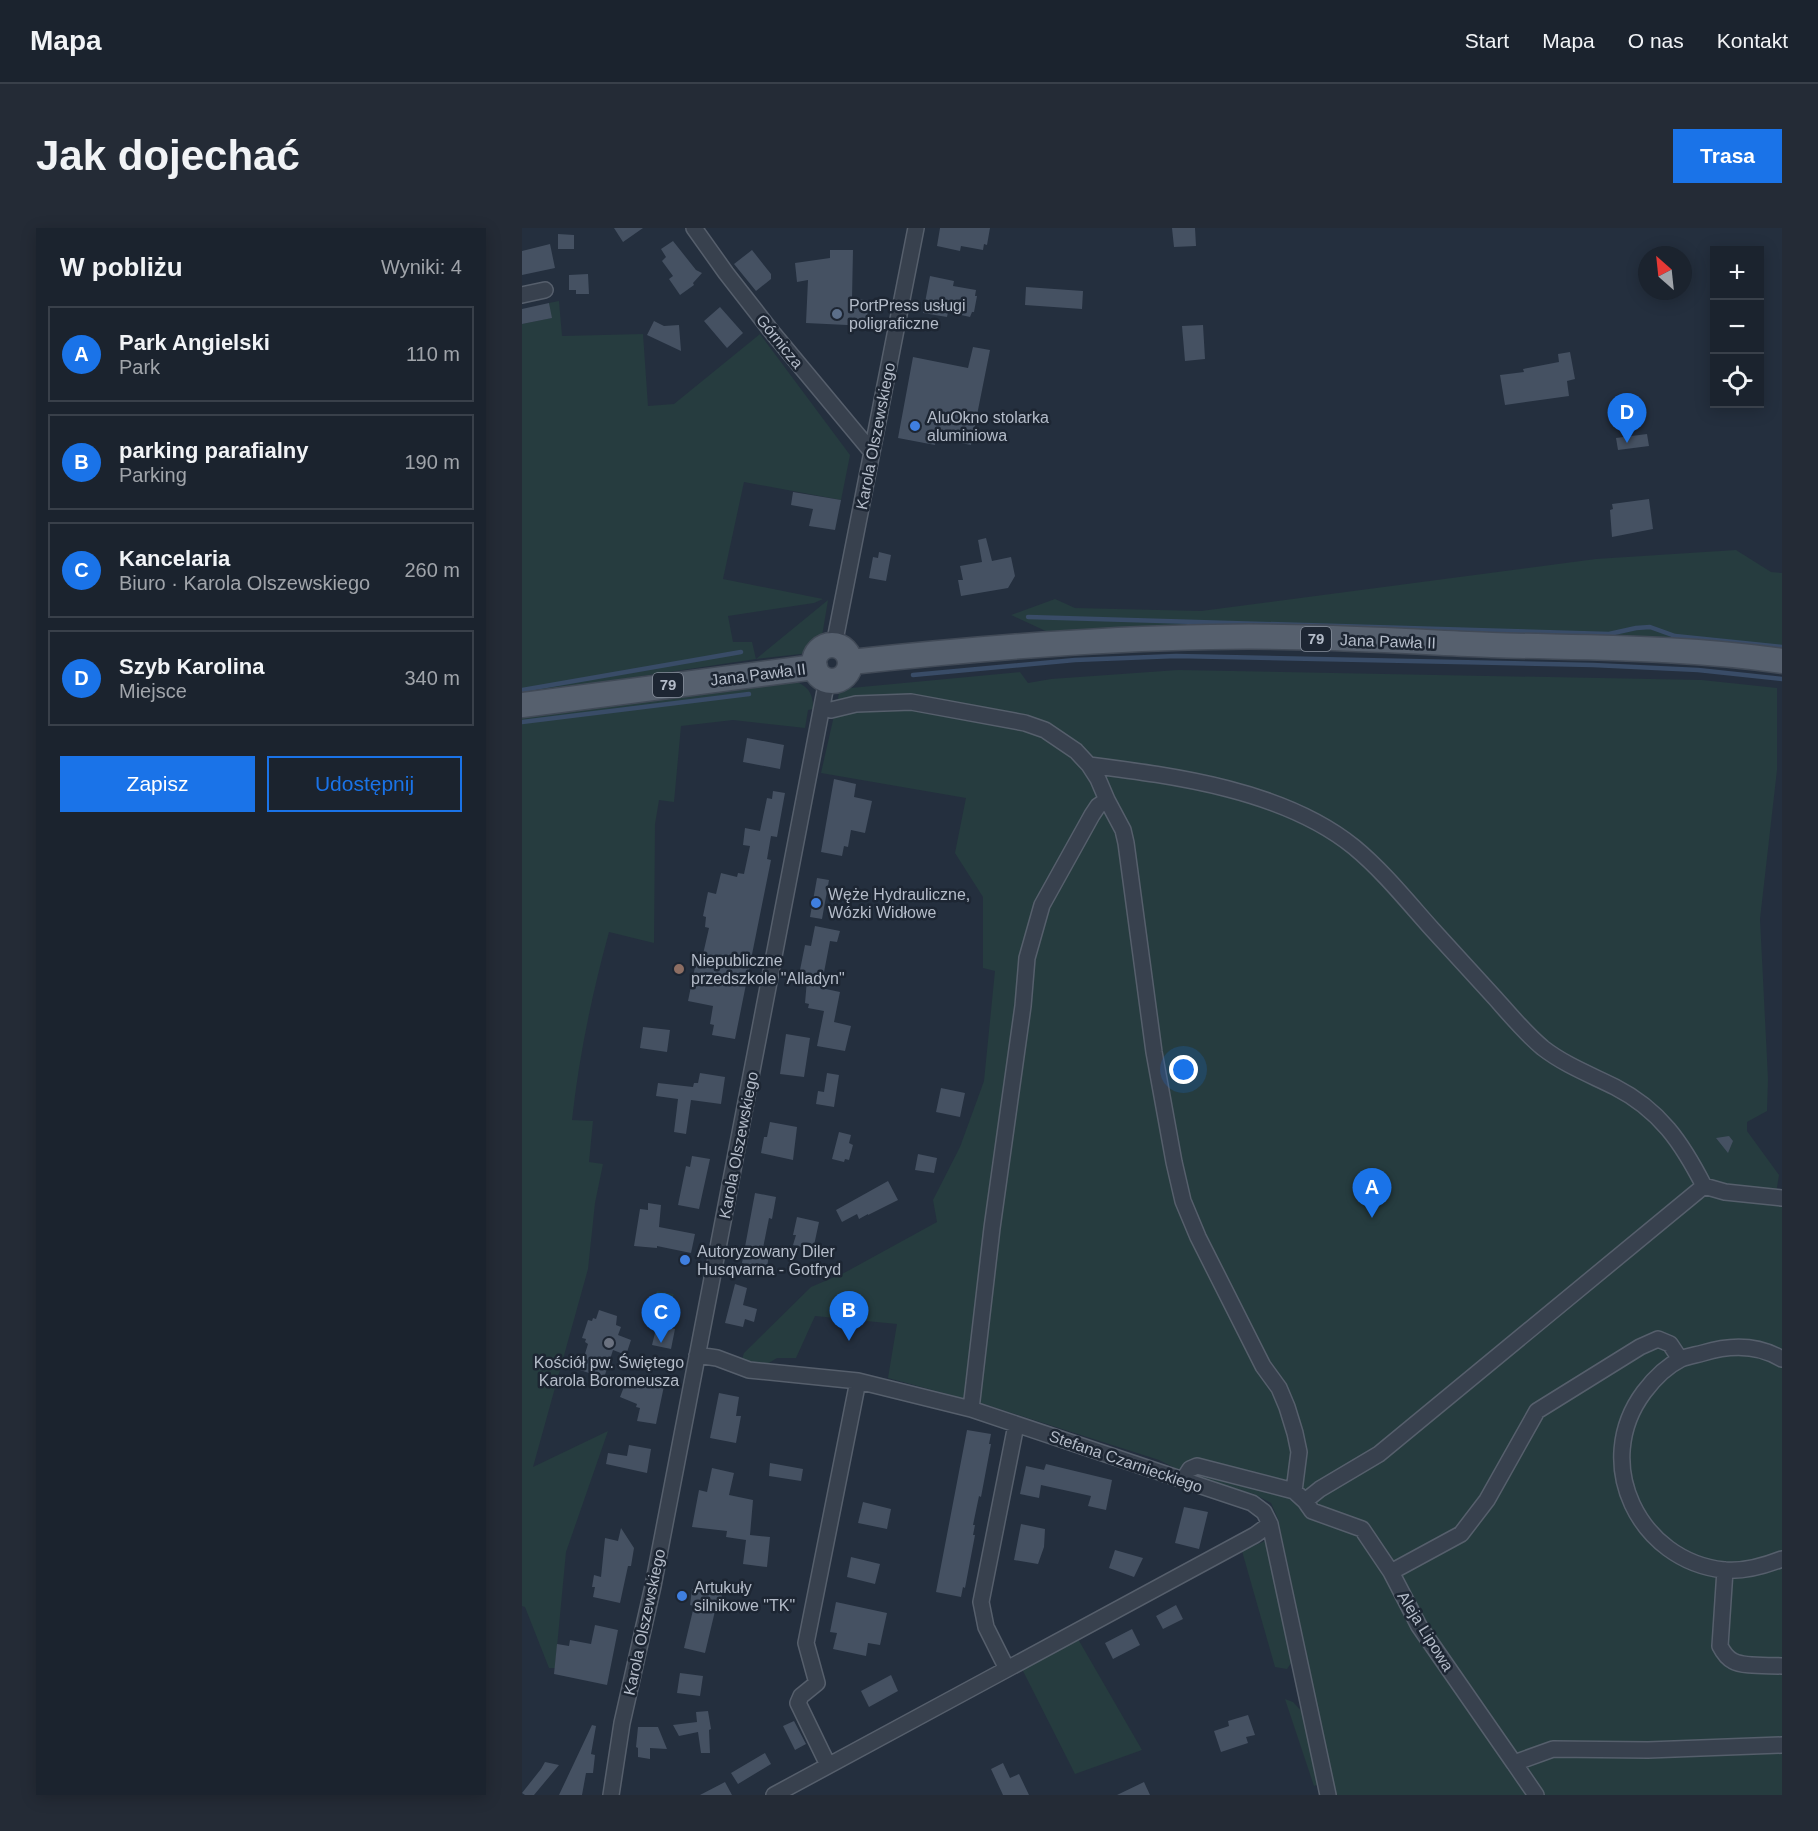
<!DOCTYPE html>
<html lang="pl">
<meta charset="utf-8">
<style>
:root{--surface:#1b232e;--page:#242b36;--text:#f1f3f6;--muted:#a0a4aa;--line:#39404a;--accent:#1a73e8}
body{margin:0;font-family:Helvetica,sans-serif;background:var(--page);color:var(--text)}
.controls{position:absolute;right:18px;top:18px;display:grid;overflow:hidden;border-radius:0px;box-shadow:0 3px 15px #0003}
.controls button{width:54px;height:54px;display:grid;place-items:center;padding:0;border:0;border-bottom:2px solid var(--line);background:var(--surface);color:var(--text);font:30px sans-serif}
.compass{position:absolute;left:1116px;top:18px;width:54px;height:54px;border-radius:50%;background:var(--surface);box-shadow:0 3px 15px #0003;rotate:333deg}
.you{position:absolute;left:662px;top:842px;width:21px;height:21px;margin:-15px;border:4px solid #fff;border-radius:50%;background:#1a73e8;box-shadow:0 0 0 9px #1a73e833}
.badge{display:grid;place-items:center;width:39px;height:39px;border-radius:50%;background:var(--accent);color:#fff;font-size:20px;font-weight:700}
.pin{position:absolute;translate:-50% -50px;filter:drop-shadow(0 2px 3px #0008)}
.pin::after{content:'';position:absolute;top:32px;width:21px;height:18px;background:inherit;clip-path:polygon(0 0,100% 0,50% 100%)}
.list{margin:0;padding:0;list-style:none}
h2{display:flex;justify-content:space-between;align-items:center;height:78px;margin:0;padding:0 24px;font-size:26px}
h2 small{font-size:20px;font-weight:400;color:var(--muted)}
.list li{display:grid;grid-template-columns:39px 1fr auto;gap:18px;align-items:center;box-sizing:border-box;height:96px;margin:0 12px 12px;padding:0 12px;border:2px solid var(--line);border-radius:0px}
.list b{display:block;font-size:22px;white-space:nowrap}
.list p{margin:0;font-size:20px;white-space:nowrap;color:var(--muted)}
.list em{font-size:20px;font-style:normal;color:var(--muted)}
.actions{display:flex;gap:12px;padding:18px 24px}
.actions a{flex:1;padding:14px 0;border:2px solid var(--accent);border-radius:0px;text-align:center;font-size:21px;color:var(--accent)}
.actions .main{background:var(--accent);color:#fff}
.icon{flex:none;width:33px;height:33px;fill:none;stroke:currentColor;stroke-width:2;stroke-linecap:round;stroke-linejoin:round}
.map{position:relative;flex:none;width:1260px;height:1567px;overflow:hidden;border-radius:0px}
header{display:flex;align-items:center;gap:36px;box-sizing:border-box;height:84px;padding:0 30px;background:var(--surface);border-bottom:2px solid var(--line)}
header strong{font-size:28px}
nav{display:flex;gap:33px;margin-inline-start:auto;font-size:21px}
.intro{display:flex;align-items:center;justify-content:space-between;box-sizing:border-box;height:144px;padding:0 36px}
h1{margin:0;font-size:42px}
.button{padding:15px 27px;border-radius:0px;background:var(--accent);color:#fff;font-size:21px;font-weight:700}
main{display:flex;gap:36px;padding:0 36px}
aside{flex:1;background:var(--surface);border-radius:0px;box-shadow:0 3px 15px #0003}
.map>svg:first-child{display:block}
</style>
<header>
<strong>Mapa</strong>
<nav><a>Start</a><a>Mapa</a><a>O nas</a><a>Kontakt</a></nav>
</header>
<div class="intro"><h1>Jak dojechać</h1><a class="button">Trasa</a></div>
<main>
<aside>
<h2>W pobliżu<small>Wyniki: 4</small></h2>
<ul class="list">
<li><span class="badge">A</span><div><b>Park Angielski</b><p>Park</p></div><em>110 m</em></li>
<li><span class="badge">B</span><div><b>parking parafialny</b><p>Parking</p></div><em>190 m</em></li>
<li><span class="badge">C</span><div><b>Kancelaria</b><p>Biuro · Karola Olszewskiego</p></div><em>260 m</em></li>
<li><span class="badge">D</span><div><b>Szyb Karolina</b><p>Miejsce</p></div><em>340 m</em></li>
</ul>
<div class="actions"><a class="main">Zapisz</a><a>Udostępnij</a></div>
</aside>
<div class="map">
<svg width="1260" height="1567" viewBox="0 0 1260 1567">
<rect width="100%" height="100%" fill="#242f3e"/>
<!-- green -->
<path fill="#263c3f" d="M37,73L40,108L121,106L126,178L152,176L238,106L328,227L319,272L222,254L201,351L301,371L292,375L206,388L211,414H230L234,431L306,372L300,408L297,417L288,425L234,431L0,466V96L29,90L27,75Z
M1214,322L1249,344L1260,345V425L528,405L489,387L533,371L553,380L679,383L1074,331Z
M656,442L1180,452L1255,460V542L1238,691L1246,851L1245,883L1225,894V903L1257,947L1254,965L1260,966V1567H814L756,1291L749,1275L732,1266L669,1248L637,1232L462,1176L366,1150L375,1096L293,1088L274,1130H255L242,1138L226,1136L220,1131L222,1125L289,1059L322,1045L415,994L411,972L438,919L462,853L473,743L461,740V669L433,625L444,570L299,545L318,461L498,444L506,455L529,451Z
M266,452C283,455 292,463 291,481L286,482L283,500L211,492L159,498L152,574L137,572L133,596L132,715L87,704C70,766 57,828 50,892L71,893L67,934L81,936L73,975L66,1041L11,1239L86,1203L44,1324L33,1440H27L3,1379L0,1378V487Z
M135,1063L152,1066L139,1096L127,1093Z
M743,1313L772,1431L765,1441L753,1439L720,1323Z
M556,1411L620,1522L553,1546L498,1437Z
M763,1471L771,1474L783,1487L800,1555L792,1558Z"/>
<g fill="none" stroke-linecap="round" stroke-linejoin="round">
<!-- stream -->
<path stroke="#394c67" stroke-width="4.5" d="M506,389L1087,406L1114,400L1128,399L1153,408L1260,419
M391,447L553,432L654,428L1071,437L1176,442L1260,451
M0,462L219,424
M0,494L227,466"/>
</g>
<!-- building -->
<path fill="#455162" d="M92,0H121L101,14Z
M418,0H468L465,17L462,16L461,22L439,18L438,23L415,18Z
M650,0H673L674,18L652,19Z
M36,6L52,7V21H36Z
M151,13L174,42L180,45L171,55L172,57L158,67L147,51L151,48L140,33L144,29L139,21Z
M28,16L33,40L0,47V23Z
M230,22L249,46V51L234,63L212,36Z
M308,22H331L330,71L346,72L345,98L284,95L286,52L275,54L273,35L308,30Z
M66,46L67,66H54V62H47V47Z
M408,48L432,53L431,58L454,62L453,68H455L452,84H450L448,89L426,84L425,89L401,85Z
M504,59L561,63L560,81L503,77Z
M27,75L30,90L0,96V81Z
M198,79L221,105L205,120L182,93Z
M132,93L142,98L157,97L159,123L125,107Z
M681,97L683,131L663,133L660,98Z
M451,119L468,122L449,217L414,210L413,217L376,210L391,129L446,140Z
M1048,124L1053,151L1045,153L1047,168L983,177L978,147L1002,144L1001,141L1037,134L1036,126Z
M1125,206L1127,218L1096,222L1094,210Z
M271,264L319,272L313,302L287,298L291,281L269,277Z
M1127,271L1131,301L1090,309L1088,282L1091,281L1090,276Z
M464,310L470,333L489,329L493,348L486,360L439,368L436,352H441L438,338L460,334L456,312Z
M357,324L369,327L364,353L347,350L351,329L356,330Z
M225,510L262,517L258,541L221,534Z
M312,551L334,556L332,569L350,573L343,605L329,602L326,619L322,618L320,628L299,624Z
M251,563L263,565L255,609L249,608L245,631L249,632L213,811L190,807L192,797L188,796L191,778L166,773L174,734L179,735L187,700L183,699L184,689L181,688L186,664L194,666L199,645L215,649L216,645L222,646L228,618L221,617L223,600L238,603L245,570L250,571Z
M295,650L307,652L300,691L288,689Z
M293,698L318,703L315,714L308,713L299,760L318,764L312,794L329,798L323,823L295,818L302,783L286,780L287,776L283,775L285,752L280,750V743L278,742L283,717L289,718Z
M121,799L148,802L145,824L118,820Z
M264,806L288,810L282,849L258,846Z
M178,845L203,849L199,876L169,872L164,906L152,904L156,871L134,868L136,855L171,859L172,855H176Z
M305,845L317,847L312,879L294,876L296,863L302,864Z
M419,860L443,865L438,889L414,884Z
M248,894L275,899L271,932L239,925L242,909H245Z
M317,904L329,907L327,915L331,917L327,932L323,931L322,934L310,931Z
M1207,908L1211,913L1206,925L1194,910Z
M396,926L415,930L412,945L393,942Z
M170,928L188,931L177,981L156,977L164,938L168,939Z
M366,953L376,972L346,987V986L337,991L335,986L320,994L314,982Z
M233,965L254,969L250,991L247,990L240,1025L247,1026L245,1040L220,1035Z
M126,975L139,977L137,999L173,1006L169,1025L135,1018V1020L112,1018L118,981L126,982Z
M275,989L297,994L291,1022L271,1017L274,1007H271Z
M213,1056L225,1060L221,1077L235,1081L232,1094L223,1091L221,1099L203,1095Z
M77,1082L95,1088L94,1097L99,1099L96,1107L109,1112L104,1127L91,1122L82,1150L58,1142L66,1116L63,1114L64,1111L60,1110L66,1092L70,1093L71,1090L74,1091Z
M135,1097L153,1101L149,1121L130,1117Z
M105,1151L142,1158L134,1196L115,1193L118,1180L114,1179L115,1176L98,1169Z
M197,1165L217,1169L214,1188H219L214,1215L188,1210Z
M445,1202L469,1206L467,1216H469L459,1269L457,1268L451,1297H453L451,1307H453L443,1360L441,1359L439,1369L414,1364Z
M107,1217L129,1221L125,1245L84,1236L86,1225L105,1228Z
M248,1235L281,1241L279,1253L247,1248Z
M524,1236L590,1252L584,1282L566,1278L569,1268L519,1257L517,1270L498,1266L504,1238L522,1242Z
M190,1240L212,1245L207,1267L231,1272L228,1307L248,1309L245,1339L221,1336L224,1312L204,1309L205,1303L170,1299L177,1262L185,1264Z
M341,1274L369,1281L365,1301L336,1295Z
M662,1279L686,1284L677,1321L653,1315Z
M499,1296L523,1301L522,1319L516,1336L492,1332Z
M99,1300L112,1320L109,1338H106L98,1375L71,1369L73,1359H70L72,1347L79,1349L83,1310L96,1313Z
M593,1322L621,1330L612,1349L587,1340Z
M329,1329L358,1336L353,1356L325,1349Z
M186,1358L201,1362L199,1373L196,1372L193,1383L183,1425L162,1420L172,1378L168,1377L170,1361L185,1364Z
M314,1374L365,1385L358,1417L346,1415L344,1428L311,1421L315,1405L308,1404Z
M654,1377L661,1391L641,1401L634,1388Z
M73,1397L96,1402L85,1457L32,1446L35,1416L47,1418L48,1412L69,1416Z
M610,1401L618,1417L591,1431L583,1415Z
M158,1445L181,1448L178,1468L155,1465Z
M369,1447L376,1463L347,1479L339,1463Z
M186,1483L189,1501L187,1502L188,1525H179L176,1504L157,1508L151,1497L175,1494L174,1484Z
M726,1487L733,1507L724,1509L726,1515L699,1524L692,1503L707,1498L706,1493Z
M272,1493L284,1516L273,1522L261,1498Z
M70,1497L74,1498L69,1526L73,1527L71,1545H64L60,1567H37Z
M116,1499H136L145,1521L128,1520V1531L116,1529V1520L114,1519Z
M243,1525L249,1536L216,1556L209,1545Z
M23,1534L37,1537L12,1567H3L0,1565L19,1541Z
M481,1535L488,1550L497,1546L507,1567H481L469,1541Z
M203,1554L210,1567H178Z
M622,1554L628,1567H595Z"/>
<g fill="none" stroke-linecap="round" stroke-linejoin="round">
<!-- street casing -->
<g stroke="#565f6c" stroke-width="18">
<path id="street" d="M172,0L204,45L250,104L349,223
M0,67L23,62
M312,417L394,0
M309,482L334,476L389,474L503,495L523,502L554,523L567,537L576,551L585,572L601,602L604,615L632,824L652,934L661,973L676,1009L741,1138L757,1160L765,1179L773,1205L777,1224L772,1263
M567,537C653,548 762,562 832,619C861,643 885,673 910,701C931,724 953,748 974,771C989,788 1004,806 1021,820C1043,837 1069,847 1093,859C1138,882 1160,915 1182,958
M175,1127L195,1130L227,1142L336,1153L449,1181L730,1275L742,1284L748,1296L806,1567
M1158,1131L1148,1116L1136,1111L1118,1119L1015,1183L965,1272L939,1306L869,1344L897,1398L992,1535L1031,1521L1126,1522L1260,1517
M1260,1131C1235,1116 1207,1117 1181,1125C1174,1127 1166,1128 1159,1131C1145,1138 1131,1152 1122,1164C1069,1235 1117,1333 1202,1342C1222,1344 1242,1338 1260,1331
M449,1181L470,1000L501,778L505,730L520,677L570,587L576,578L585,572
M661,1252L668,1241L675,1238L772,1263L783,1273L790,1283L840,1301L869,1344
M783,1273L798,1261L857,1226L1182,958L1203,964L1260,970
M1203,1342L1198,1418C1201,1424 1205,1430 1211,1433C1221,1439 1247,1437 1260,1438
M485,1441L464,1399L459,1374L494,1197
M992,1535L1014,1567
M306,1537L276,1475L279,1468L295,1455L284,1415L336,1153
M89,1567L100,1495L131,1358L305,452
M252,1567L733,1307L748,1296"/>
</g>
<!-- primary casing -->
<g stroke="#414a57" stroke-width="27">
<path id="primary" d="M292 435a18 18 0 1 1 36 0a18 18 0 1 1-36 0Z
M329,434C448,421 568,411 689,409C782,407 876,413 970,417C1066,420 1164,419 1260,433
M0,477L293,439"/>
</g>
<!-- street -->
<use href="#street" stroke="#38414e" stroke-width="15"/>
<!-- primary -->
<use href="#primary" stroke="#56606e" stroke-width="24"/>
</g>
<!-- markers -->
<circle fill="#5c6f8a" stroke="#1d2633" stroke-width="2" cx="315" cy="86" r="6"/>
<g fill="#3f7fe0" stroke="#1d2633" stroke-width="2">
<circle cx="393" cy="198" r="6"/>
<circle cx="294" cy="675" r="6"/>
<circle cx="163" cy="1032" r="6"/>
<circle cx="160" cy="1368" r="6"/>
</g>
<circle fill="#8d6e63" stroke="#1d2633" stroke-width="2" cx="157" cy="741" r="6"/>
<circle fill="#6b7280" stroke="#1d2633" stroke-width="2" cx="87" cy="1115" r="6"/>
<g text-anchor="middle" stroke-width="5" stroke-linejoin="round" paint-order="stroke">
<!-- shield labels -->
<g fill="#1d2633" stroke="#878f9c" stroke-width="1.5">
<rect x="779" y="399" width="30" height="24" rx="4.5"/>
<rect x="131" y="445" width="30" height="24" rx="4.5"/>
</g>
<g font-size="15" font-weight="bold" fill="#b4bcc9">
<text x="794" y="416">79</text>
<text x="146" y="462">79</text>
</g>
<!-- poi labels -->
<g font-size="16" fill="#b4bcc9" stroke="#1d2633" text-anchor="start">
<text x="327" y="83">PortPress usługi<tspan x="327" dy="18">poligraficzne</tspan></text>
<text x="405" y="195">AluOkno stolarka<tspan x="405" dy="18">aluminiowa</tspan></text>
<text x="306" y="672">Węże Hydrauliczne,<tspan x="306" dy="18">Wózki Widłowe</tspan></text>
<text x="169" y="738">Niepubliczne<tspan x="169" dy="18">przedszkole "Alladyn"</tspan></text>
<text x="175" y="1029">Autoryzowany Diler<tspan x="175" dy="18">Husqvarna - Gotfryd</tspan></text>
<text x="87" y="1140" text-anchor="middle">Kościół pw. Świętego<tspan x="87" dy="18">Karola Boromeusza</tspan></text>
<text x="172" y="1365">Artukuły<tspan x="172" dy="18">silnikowe "TK"</tspan></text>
</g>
<!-- street labels -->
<g font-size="16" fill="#b4bcc9" stroke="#1d2633">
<text transform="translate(258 113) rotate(51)" y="6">Górnicza</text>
<text transform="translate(353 208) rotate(-79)" y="6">Karola Olszewskiego</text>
<text transform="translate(866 413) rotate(2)" y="6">Jana Pawła II</text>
<text transform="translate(236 446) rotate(-7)" y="6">Jana Pawła II</text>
<text transform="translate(216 917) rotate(-79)" y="6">Karola Olszewskiego</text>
<text transform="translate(604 1233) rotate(19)" y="6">Stefana Czarnieckiego</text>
<text transform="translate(122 1394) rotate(-78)" y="6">Karola Olszewskiego</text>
<text transform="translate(904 1403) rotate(58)" y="6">Aleja Lipowa</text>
</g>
</g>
</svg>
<div class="controls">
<button>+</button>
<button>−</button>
<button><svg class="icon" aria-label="locate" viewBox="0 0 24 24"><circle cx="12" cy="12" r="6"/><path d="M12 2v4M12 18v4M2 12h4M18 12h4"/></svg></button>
</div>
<svg class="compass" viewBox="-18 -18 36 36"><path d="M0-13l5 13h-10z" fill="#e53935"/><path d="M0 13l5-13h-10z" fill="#a0a4aa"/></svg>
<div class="you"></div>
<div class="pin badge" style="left:850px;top:990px">A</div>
<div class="pin badge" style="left:327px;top:1113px">B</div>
<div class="pin badge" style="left:139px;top:1115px">C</div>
<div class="pin badge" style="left:1105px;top:215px">D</div>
</div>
</main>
